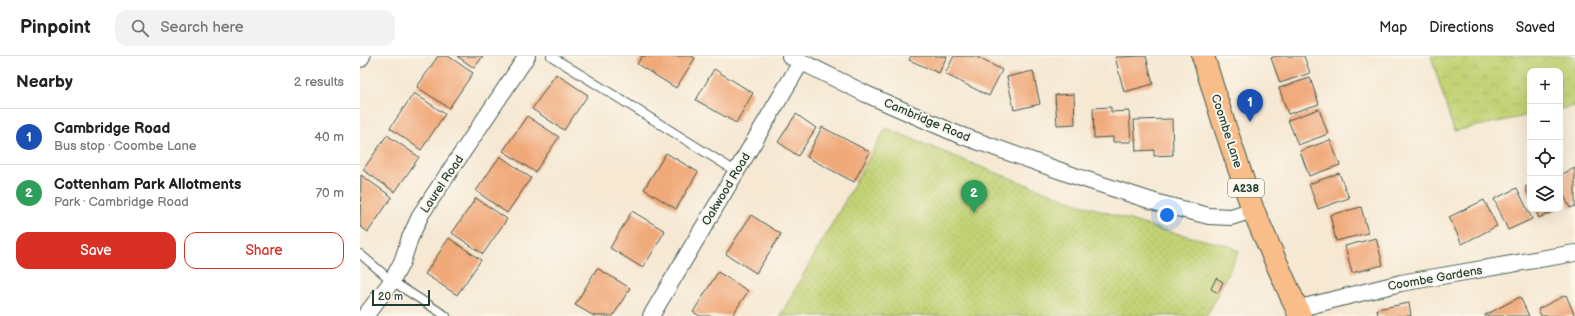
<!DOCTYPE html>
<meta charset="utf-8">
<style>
:root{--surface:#fff;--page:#f2f2f2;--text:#222;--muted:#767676;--line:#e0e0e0;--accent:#d93025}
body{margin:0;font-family:"Balsamiq Sans",sans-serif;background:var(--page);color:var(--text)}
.controls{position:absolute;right:12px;top:12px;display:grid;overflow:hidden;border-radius:8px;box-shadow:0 4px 16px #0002}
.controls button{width:36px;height:36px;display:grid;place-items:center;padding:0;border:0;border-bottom:1px solid var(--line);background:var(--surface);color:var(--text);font:20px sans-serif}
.scale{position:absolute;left:12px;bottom:10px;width:58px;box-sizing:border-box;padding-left:4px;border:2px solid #1f3d34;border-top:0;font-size:11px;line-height:14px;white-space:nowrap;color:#1f3d34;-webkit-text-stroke:3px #fbf7ec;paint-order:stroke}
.you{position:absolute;left:807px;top:159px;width:14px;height:14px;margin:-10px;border:3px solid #fff;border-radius:50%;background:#1a73e8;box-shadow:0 0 0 6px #1a73e833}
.badge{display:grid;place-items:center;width:26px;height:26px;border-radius:50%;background:var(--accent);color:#fff;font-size:13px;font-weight:700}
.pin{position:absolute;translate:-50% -33px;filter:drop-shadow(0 1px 2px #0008)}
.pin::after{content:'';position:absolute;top:21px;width:14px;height:12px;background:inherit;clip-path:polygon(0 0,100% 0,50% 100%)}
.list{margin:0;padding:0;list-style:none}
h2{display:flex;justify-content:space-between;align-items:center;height:52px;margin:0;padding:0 16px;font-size:17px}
h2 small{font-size:13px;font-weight:400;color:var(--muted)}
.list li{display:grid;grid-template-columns:26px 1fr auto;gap:12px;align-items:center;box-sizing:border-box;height:56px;padding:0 16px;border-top:1px solid var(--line)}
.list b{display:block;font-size:15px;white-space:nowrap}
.list p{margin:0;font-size:13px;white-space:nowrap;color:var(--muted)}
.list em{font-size:13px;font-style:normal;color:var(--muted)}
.actions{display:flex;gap:8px;padding:12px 16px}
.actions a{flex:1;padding:9px 0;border:1px solid var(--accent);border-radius:12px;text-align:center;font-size:14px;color:var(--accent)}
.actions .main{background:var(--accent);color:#fff}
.icon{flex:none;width:22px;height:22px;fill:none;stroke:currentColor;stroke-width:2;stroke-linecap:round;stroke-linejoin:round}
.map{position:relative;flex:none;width:1215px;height:260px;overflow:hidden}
header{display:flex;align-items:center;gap:24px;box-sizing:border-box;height:56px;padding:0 20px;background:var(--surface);border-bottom:1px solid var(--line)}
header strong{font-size:19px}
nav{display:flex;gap:22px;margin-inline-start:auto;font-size:14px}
.search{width:280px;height:36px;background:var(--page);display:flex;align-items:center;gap:10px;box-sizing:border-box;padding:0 14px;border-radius:12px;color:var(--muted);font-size:15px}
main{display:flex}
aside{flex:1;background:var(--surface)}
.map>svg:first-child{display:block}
</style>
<header>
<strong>Pinpoint</strong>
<div class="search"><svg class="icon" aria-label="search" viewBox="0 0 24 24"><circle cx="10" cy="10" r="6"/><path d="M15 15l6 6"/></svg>Search here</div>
<nav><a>Map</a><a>Directions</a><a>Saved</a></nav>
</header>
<main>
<aside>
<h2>Nearby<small>2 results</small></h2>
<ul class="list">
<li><span class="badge" style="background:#1a4fb4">1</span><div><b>Cambridge Road</b><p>Bus stop · Coombe Lane</p></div><em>40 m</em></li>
<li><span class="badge" style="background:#2e9e5b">2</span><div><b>Cottenham Park Allotments</b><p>Park · Cambridge Road</p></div><em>70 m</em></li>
</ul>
<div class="actions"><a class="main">Save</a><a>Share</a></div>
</aside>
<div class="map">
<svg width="1215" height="260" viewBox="0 0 1215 260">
<defs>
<pattern id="park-crowns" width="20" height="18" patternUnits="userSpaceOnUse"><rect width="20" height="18" fill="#c2d274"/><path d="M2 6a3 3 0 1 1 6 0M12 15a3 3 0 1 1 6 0" fill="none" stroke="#a6b565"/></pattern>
<pattern id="garden-dots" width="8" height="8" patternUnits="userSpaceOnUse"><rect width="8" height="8" fill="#c2d274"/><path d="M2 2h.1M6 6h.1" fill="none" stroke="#a6b565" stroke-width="1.8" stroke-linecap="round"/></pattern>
</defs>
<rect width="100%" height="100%" fill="#fbf7ec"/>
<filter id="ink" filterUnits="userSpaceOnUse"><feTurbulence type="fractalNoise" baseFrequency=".025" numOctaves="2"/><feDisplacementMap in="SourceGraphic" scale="8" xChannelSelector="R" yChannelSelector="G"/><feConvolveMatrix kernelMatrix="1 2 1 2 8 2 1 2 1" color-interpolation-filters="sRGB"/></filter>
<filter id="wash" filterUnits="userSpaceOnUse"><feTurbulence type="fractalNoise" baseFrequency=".012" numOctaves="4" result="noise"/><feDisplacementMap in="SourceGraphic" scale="16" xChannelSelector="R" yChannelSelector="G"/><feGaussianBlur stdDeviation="0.9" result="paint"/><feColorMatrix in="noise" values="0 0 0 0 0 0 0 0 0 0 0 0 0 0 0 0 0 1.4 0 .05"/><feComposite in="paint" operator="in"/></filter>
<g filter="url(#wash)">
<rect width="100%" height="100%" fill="#f6e8d3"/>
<!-- park -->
<path fill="url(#park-crowns)" stroke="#708854" d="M1071,0H1215V50L1200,53V15H1170V59L1094,75Z"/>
<!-- garden -->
<path fill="url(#garden-dots)" stroke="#708854" d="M526,72C614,109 704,145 796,172C821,179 846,184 870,190L879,195L847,260H420Z"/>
<g id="blocks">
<!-- building -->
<path fill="#f0a979" d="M78,0H88L113,17L89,52L57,31Z
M97,0H123L114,12Z
M282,0H331L335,2L316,32L277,8Z
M551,0H587L579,17L549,4Z
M594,0H615L642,14L629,40L585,18Z
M786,0L793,28L764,36L755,1Z
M916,0H944L950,17L920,27L911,2Z
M354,13L393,37L376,67L336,44Z
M673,15L680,48L654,54L647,21Z
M196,18L228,39L204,74L172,53Z
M950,22L959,48L928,58L919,32Z
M54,37L85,58L61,94L30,72Z
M714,38L715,68L697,69L695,39Z
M751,51V56L769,55L771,86H753V81L734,82L733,52Z
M959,53L968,78L938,89L928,64Z
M436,58L456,72L438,100L418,86Z
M167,60L199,81L175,116L143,95Z
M812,63L813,99L794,100V94L776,95L774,64Z
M462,71L510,96L494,126L447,101Z
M27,79L59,101L35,136L3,114Z
M970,84L980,109L949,120L940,95Z
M306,97L338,116L316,153L284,133Z
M140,100L171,122L147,157L116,135Z
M1215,112V150L1210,152L1200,131V119Z
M979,117L989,142L958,153L949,128Z
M1,119L32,141L8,176L0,170Z
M1170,129V143L1165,131Z
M1157,132L1172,163L1148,174L1134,143Z
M116,142L147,163L123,198L92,177Z
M1124,144L1137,170L1102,188L1089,161Z
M1001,151L1008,177L976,185L970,159Z
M1175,153H1199L1179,162Z
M272,155L305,175L283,212L250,192Z
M391,159L421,178L396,217L366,198Z
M89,182L121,204L97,239L65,218Z
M1016,182L1023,209L992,217L985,190Z
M237,212L270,232L253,260H234L215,249Z
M358,216L388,235L372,260H340L333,256Z
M856,222L863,226L858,237L851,233Z
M1206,239L1215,260H1181L1178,253Z
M1160,241L1169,260H1125V259Z
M1049,247L1051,260H1018L1017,253Z"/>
</g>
</g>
<g filter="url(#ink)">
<use href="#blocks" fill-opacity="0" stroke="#3f574c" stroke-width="1"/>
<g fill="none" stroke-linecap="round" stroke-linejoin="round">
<!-- lane casing -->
<g stroke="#3f574c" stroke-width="10">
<path id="lane" d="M191,0L377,116
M0,198L32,225L86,260"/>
</g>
<!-- street casing -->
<g stroke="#3f574c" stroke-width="18">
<path id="street" d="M430,0L506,38L597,78L715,120L798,147L849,160L871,161L893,154
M0,3L2,0
M936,253L1041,227L1215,197
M5,260L32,225L42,206L50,182L61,158L167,0
M291,260L441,6"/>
</g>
<!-- primary casing -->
<g stroke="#3f574c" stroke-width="24">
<path id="primary" d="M843,0L864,68L893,154L940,260"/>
</g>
<!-- lane -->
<use href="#lane" stroke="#fff" stroke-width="8"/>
<!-- street -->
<use href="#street" stroke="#fff" stroke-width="16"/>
<!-- primary -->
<use href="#primary" stroke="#f8bd88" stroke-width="22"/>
</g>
</g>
<g text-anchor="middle" stroke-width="4" stroke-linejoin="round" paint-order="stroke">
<!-- shield labels -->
<rect fill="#fbf7ec" stroke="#61756b" stroke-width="1" x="868" y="123" width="36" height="18" rx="3"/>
<g font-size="11" font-weight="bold" fill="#1f3d34">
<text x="886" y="136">A238</text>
</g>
<!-- street labels -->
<g font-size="12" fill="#1f3d34" stroke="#fbf7ec">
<text transform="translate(567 64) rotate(23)" y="4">Cambridge Road</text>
<text transform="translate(867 75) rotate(72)" y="4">Coombe Lane</text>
<text transform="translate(82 128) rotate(-56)" y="4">Laurel Road</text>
<text transform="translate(366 133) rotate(-59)" y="4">Oakwood Road</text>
<text transform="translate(1075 222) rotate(-10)" y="4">Coombe Gardens</text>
</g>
</g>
</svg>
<div class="controls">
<button>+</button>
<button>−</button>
<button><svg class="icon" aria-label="locate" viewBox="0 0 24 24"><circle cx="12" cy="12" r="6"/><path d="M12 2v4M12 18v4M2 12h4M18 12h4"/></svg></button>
<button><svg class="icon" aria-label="layers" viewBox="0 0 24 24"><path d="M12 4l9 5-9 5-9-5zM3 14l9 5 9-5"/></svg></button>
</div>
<div class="scale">20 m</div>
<div class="you"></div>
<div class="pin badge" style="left:890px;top:66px;background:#1a4fb4">1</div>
<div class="pin badge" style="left:614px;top:157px;background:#2e9e5b">2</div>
</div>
</main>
